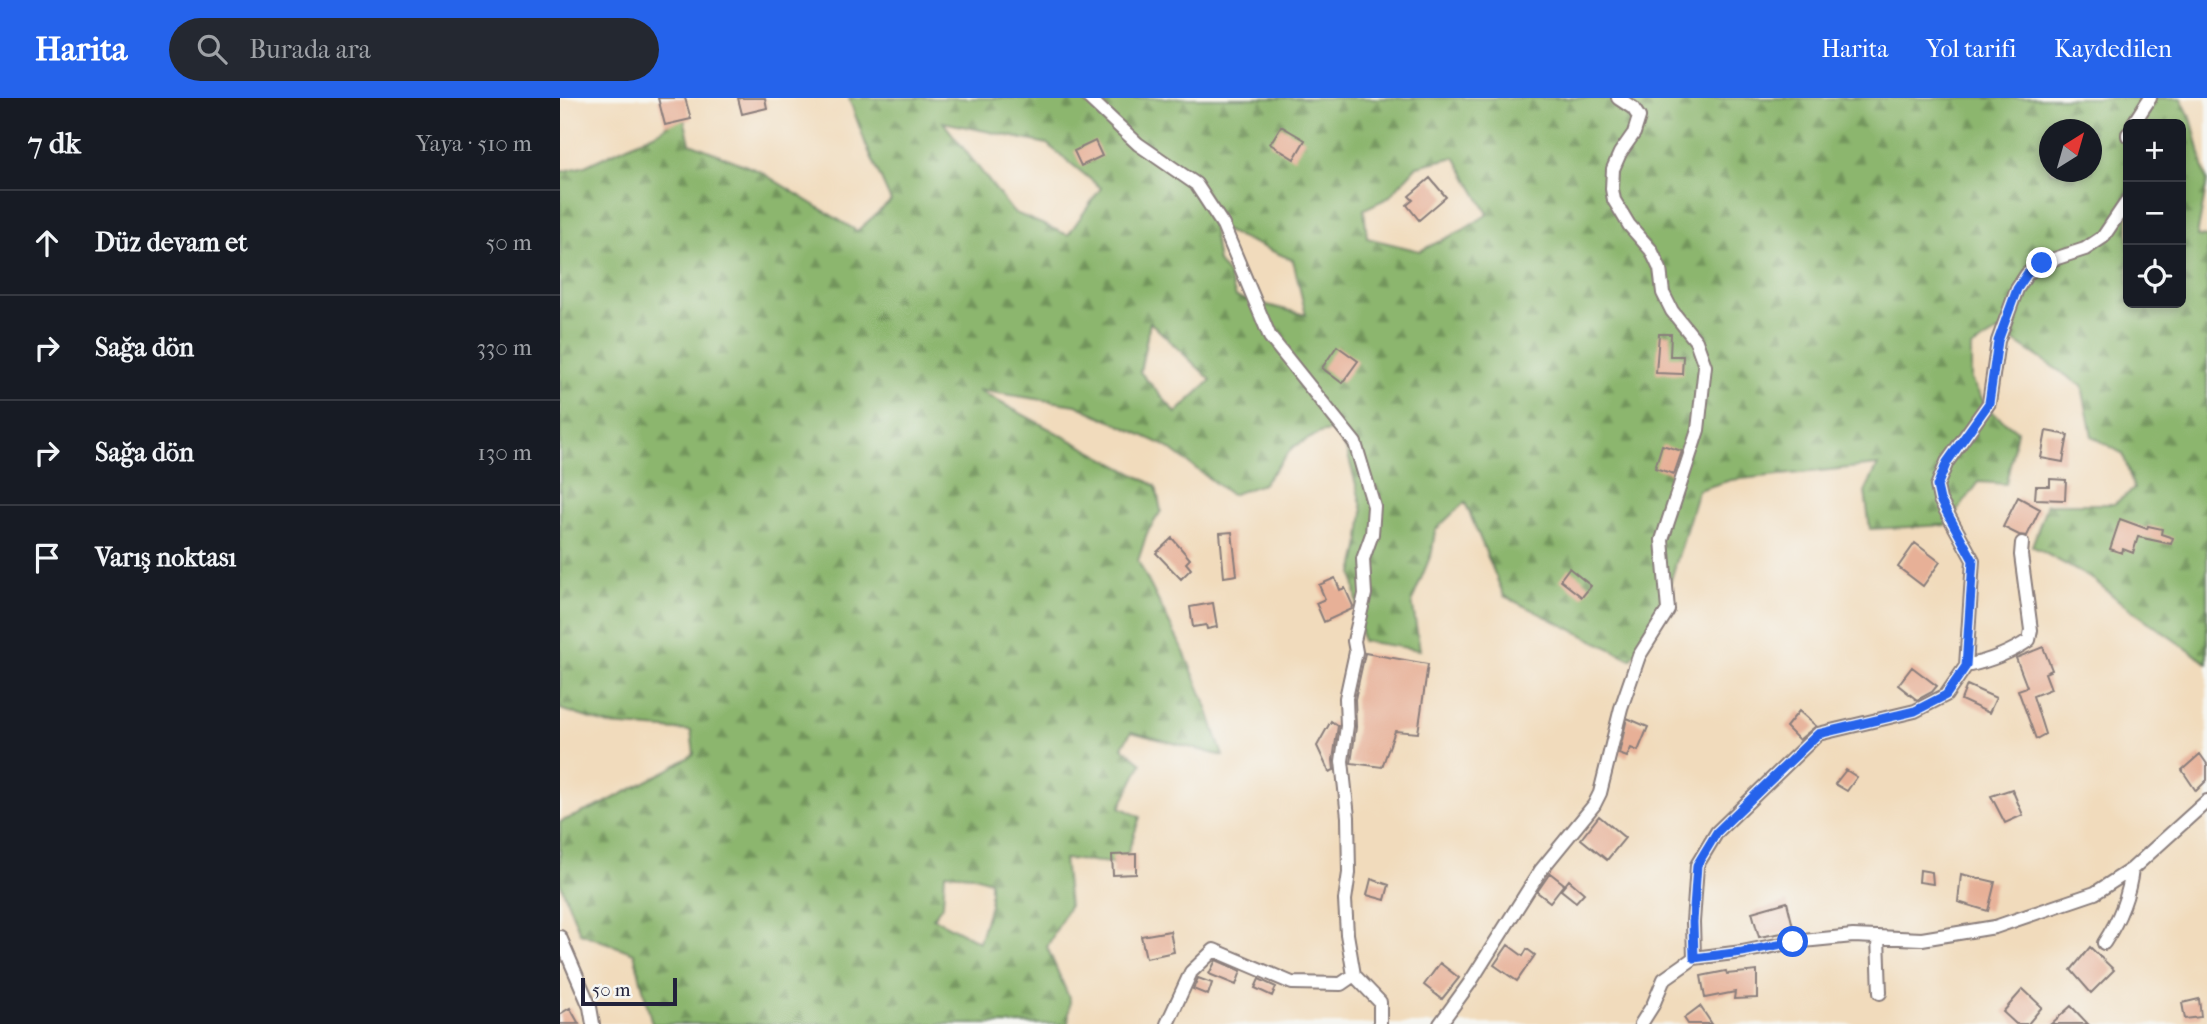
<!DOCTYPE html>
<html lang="tr">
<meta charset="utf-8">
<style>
:root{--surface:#171b24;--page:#242831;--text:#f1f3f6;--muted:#9ea1a6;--line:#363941;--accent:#2563eb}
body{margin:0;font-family:"IM FELL French Canon",serif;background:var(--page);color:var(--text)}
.controls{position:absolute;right:21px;top:21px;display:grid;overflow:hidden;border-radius:10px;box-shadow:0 4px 10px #0003}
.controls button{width:63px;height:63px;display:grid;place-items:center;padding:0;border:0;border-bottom:2px solid var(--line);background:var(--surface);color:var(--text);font:35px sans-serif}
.compass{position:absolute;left:1479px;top:21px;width:63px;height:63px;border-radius:50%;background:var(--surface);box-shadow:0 4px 10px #0003;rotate:37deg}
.scale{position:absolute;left:21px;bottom:18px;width:96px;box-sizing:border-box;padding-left:7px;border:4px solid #22223b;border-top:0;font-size:19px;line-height:24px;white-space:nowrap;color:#22223b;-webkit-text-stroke:5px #f6f6f2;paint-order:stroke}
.stop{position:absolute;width:21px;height:21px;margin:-16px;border:5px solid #2563eb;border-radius:50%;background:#fff}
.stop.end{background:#2563eb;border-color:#fff;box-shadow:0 2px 7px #0008}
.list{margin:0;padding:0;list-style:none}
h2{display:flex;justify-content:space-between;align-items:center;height:91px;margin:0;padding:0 28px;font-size:30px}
h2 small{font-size:23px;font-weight:400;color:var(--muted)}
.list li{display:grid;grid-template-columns:46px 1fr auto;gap:21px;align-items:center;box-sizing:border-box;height:105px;padding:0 28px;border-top:2px solid var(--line)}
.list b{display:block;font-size:26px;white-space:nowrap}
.list em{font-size:23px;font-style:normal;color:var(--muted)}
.icon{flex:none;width:38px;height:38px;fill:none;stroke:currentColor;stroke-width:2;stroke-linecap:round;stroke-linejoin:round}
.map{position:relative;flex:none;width:1647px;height:926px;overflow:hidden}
header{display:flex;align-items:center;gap:42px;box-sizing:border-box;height:98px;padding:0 35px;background:var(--accent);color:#fff}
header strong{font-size:33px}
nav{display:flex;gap:38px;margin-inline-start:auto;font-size:24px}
.search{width:490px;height:63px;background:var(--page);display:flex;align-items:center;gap:18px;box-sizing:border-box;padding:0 24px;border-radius:38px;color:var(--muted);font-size:26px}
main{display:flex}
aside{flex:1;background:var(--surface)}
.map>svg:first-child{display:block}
</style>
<header>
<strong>Harita</strong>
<div class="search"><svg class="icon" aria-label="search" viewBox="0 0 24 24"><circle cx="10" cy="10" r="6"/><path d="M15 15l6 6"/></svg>Burada ara</div>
<nav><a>Harita</a><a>Yol tarifi</a><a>Kaydedilen</a></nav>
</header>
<main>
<aside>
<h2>7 dk<small>Yaya · 510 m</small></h2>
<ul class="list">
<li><svg class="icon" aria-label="ahead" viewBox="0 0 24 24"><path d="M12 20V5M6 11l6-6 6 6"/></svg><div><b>Düz devam et</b></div><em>50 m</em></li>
<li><svg class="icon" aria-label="right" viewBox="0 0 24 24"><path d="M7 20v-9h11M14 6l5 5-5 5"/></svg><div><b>Sağa dön</b></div><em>330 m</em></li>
<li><svg class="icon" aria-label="right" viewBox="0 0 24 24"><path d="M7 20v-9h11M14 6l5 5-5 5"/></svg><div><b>Sağa dön</b></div><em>130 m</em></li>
<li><svg class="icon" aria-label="arrive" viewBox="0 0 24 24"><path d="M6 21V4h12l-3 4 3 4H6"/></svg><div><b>Varış noktası</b></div></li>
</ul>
</aside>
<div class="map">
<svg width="1647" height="926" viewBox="0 0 1647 926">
<defs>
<pattern id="forest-firs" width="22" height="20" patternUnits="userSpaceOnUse" patternTransform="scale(1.75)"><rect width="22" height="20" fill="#8cb66e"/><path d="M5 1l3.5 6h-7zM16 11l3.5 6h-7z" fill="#72945c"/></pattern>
</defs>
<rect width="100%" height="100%" fill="#f6f6f2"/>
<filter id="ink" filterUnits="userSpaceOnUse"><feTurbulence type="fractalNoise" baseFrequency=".0143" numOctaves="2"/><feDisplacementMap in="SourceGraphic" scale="14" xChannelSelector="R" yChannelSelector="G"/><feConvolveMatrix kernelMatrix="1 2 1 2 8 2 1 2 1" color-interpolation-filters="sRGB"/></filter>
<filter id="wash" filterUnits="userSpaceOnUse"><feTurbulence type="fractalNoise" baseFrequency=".00686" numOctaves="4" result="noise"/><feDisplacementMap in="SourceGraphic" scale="28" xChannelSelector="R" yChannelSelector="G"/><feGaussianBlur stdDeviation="1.57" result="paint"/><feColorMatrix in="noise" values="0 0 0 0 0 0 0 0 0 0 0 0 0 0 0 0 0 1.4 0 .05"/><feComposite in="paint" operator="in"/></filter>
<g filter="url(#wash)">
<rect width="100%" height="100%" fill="#f1dbbc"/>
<!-- forest -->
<path fill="url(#forest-firs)" stroke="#576c54" stroke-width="2" fill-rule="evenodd" d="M289,0H1621L1632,23L1647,84L1637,138L1647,139V565L1563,506L1534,482L1472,448L1487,406H1554L1574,391L1563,356L1532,338L1522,288L1439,233L1411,250V282L1428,311L1457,333L1446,386L1419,384L1387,427L1310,431L1305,394L1318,367L1171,382L1138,392L1098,525L1071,561L944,498L905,404L875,432L872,454L852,503L860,552L802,543L793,475L799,450L803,413L787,353L774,332L760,335L733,349L703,386L671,397L606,348L516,307L417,292L596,388L601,413L587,435L578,463L624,554L644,601L663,658L571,634L562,649L582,665L560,709L580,719L564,766L504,761L509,808L487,849L510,902L508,926H92L74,855L20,835L0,784V724L41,707L108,672L134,656L131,633L49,627L0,611V74L25,68L102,32L122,12L130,45L199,73L297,133L331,103L306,47ZM383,24L487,46L541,90L508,137L453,114ZM1568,26H1621V205H1568ZM1490,32H1532V74H1490ZM895,59L928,116L903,132L860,153L807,140L804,111L828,100L857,68ZM652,127L733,162L746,217L676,199L668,177L658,164ZM590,224L651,282L616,315L580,274ZM385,775L411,777L430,783V807L419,844L373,820L383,806Z"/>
<g id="blocks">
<!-- building -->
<path fill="#e7b097" d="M98,0H125L131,21L105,27Z
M178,0H205L207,10L182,16Z
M721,28L745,42L734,61L710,46Z
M535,43L542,58L521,68L514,53Z
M870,80L886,99L859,122L847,107L853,102L849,98Z
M1099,236H1111L1110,258H1123L1122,276L1096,275Z
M777,248L798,263L782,285L762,270Z
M1486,333L1508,337L1503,364L1481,360Z
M1102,347L1122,353L1114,376L1095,370Z
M1490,381L1506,382L1505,402L1475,401L1476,388H1490Z
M1458,399L1480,411L1467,438L1459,437L1443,429Z
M1560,421L1587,431L1588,428L1602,431L1601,436L1613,440L1611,446L1578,439L1573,455L1563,451L1562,455L1550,451Z
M672,434L677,477L664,479L660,435Z
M612,440L630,461L626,465L631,471L621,481L596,455Z
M1355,445L1380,464L1363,488L1338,469Z
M1009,470L1031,488L1022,499L1000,482Z
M775,480L780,492L785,490L793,508L792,511L764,524L756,505L765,501L759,487Z
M653,505L657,529L647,531L646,527L633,529L630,509Z
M1483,549L1492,572L1485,575L1491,591L1473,598L1485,636L1476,641L1458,592L1467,589L1456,560Z
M805,555L868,566L858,635L835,633L822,669L791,665L796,629L795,601Z
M1352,569L1377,588L1372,594L1357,602L1338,587Z
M1407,587L1436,600L1429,615L1401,602Z
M1239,613L1256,628L1239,642L1226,629Z
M1067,620L1088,629L1078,653L1071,650L1067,659L1059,656Z
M771,623L778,628L773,662L774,672L769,674L757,648Z
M1640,656L1647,666V682L1636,693L1622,672Z
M1286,672L1297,679L1287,693L1275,686Z
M1452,691L1463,717L1445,725L1431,698Z
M1039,718L1065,740L1047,762L1021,741Z
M576,756V776L553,777L552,757Z
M1360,772L1372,774L1373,786L1359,784Z
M990,775L1004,786L990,804L977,794Z
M1401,776L1435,784L1428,813L1398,804Z
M811,781L829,787L825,802L807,797Z
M1009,782L1024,795L1016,804L1001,792Z
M1227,804L1234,833L1199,839L1192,814Z
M610,833L614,854L586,860L581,838Z
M948,847L963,858L967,851L975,857L957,883L934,867Z
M1530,849L1554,872L1531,895L1511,872Z
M656,862L681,873L676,887L649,876Z
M880,865L899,880L882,901L864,887Z
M1166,873L1167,876L1197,873V900L1174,901L1175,894L1145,900L1141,878Z
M638,880L652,885L648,897L633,891Z
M699,881L716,889L712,898L695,890Z
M1463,891L1482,909L1468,926H1456L1443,914Z
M1639,901L1641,919L1625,921L1622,905Z
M1140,908L1152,926H1128L1124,920Z
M1511,908L1528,926H1491Z
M10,910L19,926H0V916Z"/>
</g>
</g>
<g filter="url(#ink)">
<use href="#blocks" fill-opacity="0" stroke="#8a7e7c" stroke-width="2"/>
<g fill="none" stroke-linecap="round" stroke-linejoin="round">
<!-- minor casing -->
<g stroke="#8a7e7c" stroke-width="16">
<path id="minor" d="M529,0L578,46L636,86L663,127L710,239L795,345L814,408L812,436L803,461L805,496L794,543L796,554L786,600L787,628L782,663L788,719L789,775L785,802L787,836L794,877
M1573,26L1590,0
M1568,36V38
M1406,568C1429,563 1449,556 1469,542L1471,532L1461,457L1462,445
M0,839L30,909L33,926
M1318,839L1320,895
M1544,845C1559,822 1569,799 1572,771
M1134,860L1133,824L1137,767L1157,734L1258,636L1355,613L1386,597L1406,568L1413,462L1380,402L1377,388L1387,364L1429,305L1438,243L1457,191L1467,176L1482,165L1525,151L1543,139L1568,102
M607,926L631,874L654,852L732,885L781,886L794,877L820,904V926
M880,926L909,886L981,772L1034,707L1040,695L1061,610L1079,558L1108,512L1102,442L1138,332L1145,268L1136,243L1112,213L1103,195L1100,171L1091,152L1069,127L1054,102L1052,91L1053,71L1060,55L1074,35L1079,19L1073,10L1058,0
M1081,926L1093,907L1104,881L1134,860L1182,854L1233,844L1293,838L1362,841L1435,829L1535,795L1572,771L1647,703"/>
</g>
<!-- minor -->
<use href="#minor" stroke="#fff" stroke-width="12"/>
</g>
</g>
<g fill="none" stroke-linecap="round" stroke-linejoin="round" filter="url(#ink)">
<!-- route -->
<path stroke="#2563eb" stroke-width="9" d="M1233,844L1182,854L1134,860L1133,824L1137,767L1157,734L1258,636L1355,613L1386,597L1406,568L1413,462L1380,402L1377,388L1387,364L1429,305L1438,243L1457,191L1467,176L1482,165"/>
</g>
</svg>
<div class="controls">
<button>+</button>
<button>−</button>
<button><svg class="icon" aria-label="locate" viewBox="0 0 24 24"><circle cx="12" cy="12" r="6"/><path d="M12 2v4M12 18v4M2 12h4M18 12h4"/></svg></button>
</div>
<svg class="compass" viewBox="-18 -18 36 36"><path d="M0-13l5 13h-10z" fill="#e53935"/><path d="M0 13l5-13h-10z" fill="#9ea1a6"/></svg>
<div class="scale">50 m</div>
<div class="stop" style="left:1233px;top:844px"></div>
<div class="stop end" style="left:1482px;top:165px"></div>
</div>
</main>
